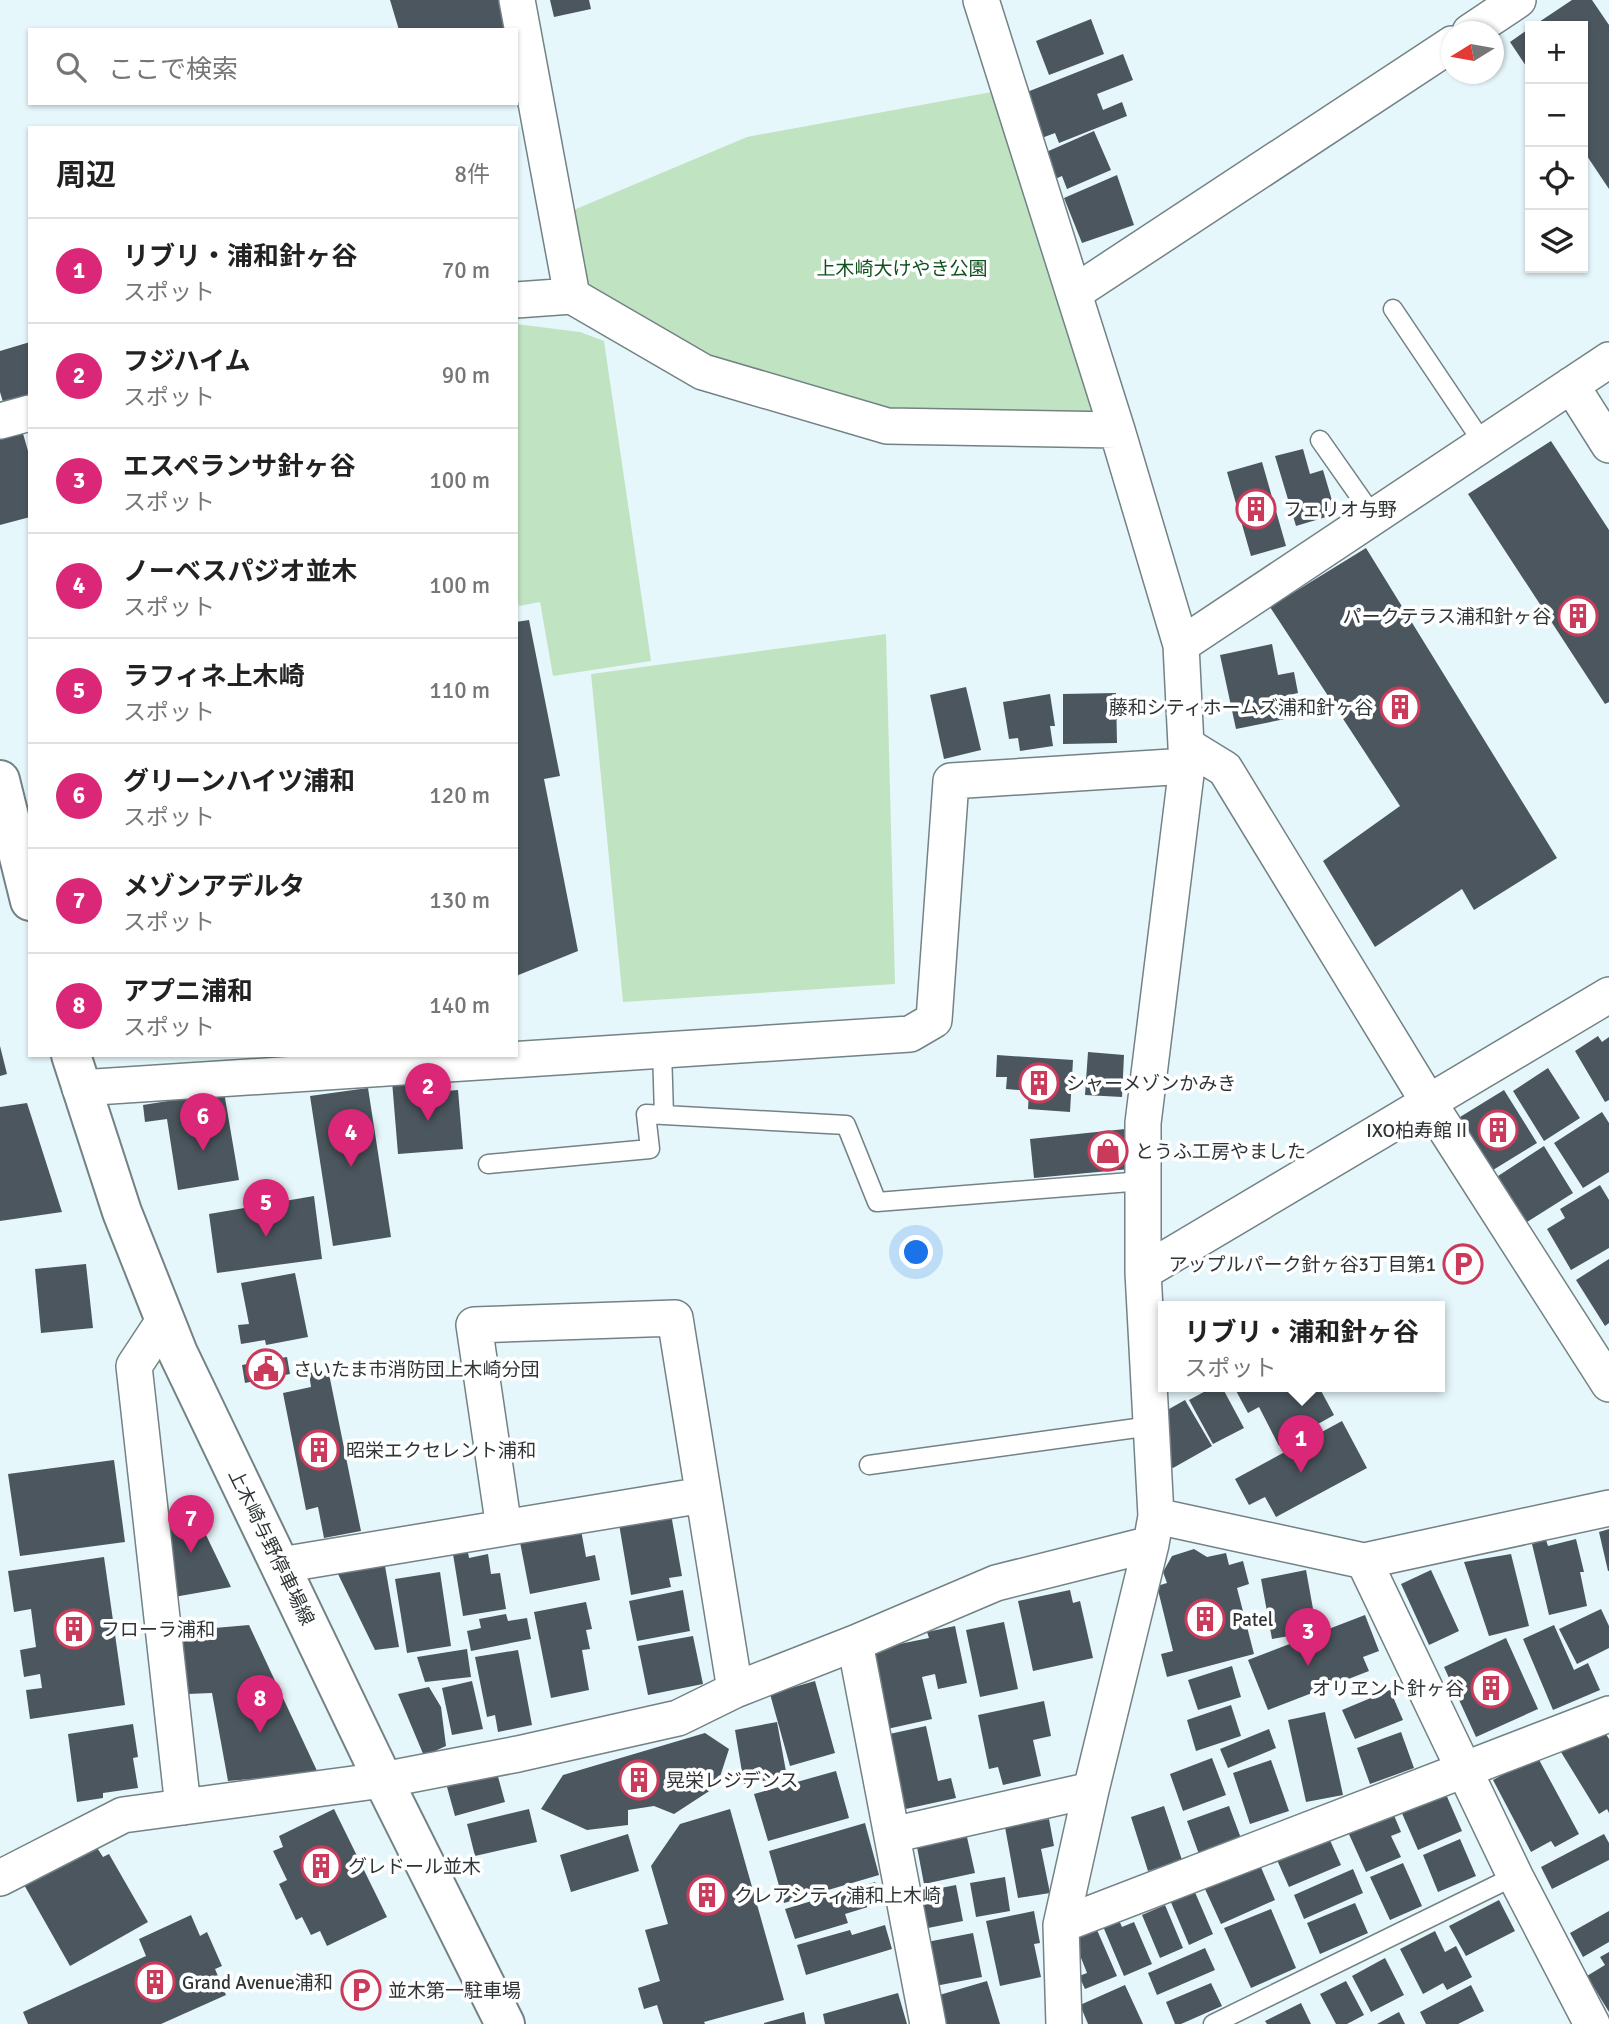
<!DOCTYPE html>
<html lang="ja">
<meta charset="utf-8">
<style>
:root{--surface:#fff;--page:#f2f2f2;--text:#222;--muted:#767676;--line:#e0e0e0;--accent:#db2777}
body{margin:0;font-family:Signika,"Noto Sans JP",sans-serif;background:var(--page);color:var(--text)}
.controls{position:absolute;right:21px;top:21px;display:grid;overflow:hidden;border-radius:0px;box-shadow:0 2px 5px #0004}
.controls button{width:63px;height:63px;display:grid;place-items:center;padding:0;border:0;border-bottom:2px solid var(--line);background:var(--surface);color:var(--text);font:35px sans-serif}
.compass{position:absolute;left:1441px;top:21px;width:63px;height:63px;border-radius:50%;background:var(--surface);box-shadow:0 2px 5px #0004;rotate:259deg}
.you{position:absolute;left:917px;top:1253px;width:24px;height:24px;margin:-18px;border:5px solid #fff;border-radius:50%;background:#1a73e8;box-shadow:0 0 0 10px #1a73e833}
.badge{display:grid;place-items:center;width:46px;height:46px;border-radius:50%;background:var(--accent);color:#fff;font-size:23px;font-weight:700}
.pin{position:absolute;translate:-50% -58px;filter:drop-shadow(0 2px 4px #0008)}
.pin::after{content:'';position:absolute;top:37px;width:24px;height:21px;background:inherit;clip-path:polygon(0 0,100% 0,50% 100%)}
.popup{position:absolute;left:1158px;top:1301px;width:287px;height:91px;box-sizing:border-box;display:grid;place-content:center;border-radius:0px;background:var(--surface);filter:drop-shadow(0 2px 5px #0005);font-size:23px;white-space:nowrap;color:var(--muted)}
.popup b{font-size:26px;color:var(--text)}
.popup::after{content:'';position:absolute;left:50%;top:100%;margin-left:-14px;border:14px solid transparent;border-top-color:var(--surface)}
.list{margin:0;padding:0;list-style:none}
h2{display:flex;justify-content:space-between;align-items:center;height:91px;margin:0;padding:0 28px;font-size:30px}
h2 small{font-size:23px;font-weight:400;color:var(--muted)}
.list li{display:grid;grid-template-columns:46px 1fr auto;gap:21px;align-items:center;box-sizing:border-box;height:105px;padding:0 28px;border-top:2px solid var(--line)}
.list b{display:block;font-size:26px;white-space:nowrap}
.list p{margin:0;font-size:23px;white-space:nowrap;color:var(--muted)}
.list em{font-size:23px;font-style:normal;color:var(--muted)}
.icon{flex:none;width:38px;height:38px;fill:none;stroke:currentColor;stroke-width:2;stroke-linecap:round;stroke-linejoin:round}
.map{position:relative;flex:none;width:1609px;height:2024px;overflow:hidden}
.search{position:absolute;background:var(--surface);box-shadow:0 2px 5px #0004;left:28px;top:28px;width:490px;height:77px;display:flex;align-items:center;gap:18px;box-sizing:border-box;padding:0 24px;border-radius:0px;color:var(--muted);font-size:26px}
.panel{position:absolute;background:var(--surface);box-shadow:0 2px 5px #0004;left:28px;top:126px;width:490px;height:931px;border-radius:0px}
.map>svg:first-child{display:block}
</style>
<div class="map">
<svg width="1609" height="2024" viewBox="0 0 1609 2024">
<rect width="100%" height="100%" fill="#e6f7fb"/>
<!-- green -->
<path fill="#c0e3c2" d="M1008,89L1117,430L887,426L703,372L572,296L557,217L747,137Z
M516,324L580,332L604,341L651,661L553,676L540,602L519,606L516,590Z
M886,634L895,984L623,1002L591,674Z"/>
<!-- building -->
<path fill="#4b565e" d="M390,0H502L511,30H399Z
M550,0H589L591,9L554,17Z
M1572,0H1592L1609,25V189L1583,150V26H1533Z
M1091,19L1104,54L1049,75L1036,41Z
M1530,28V72L1510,42Z
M1123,54L1133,80L1097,94L1103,110L1122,102L1127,116L1059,143L1055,133L1039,139L1022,94Z
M1094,131L1111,170L1067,189L1062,176L1055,179L1044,153Z
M1117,175L1134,225L1082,243L1064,198Z
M30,342V394L3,402L0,392V351Z
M22,430L30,458V517L0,525V437Z
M1551,441L1609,530V702L1605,704L1468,494Z
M1303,449L1310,474L1323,470L1336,514L1296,526L1275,456Z
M1262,462L1286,546L1251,556L1227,472Z
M1366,548L1557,858L1474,910L1462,889L1375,947L1323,861L1400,806L1270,607Z
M529,620L560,776L544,779L578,951L516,976V622Z
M1272,644L1278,675L1294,672L1298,693L1281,697L1285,719L1236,729L1220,655Z
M966,687L981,750L944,759L930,695Z
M1116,693L1117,743L1063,744V694Z
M1050,694L1055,726H1050L1053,746L1020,751L1018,738L1009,739L1003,702Z
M1598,1036L1602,1042L1609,1037V1100L1605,1102L1575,1051Z
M0,1046L7,1074L0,1076Z
M1088,1052L1124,1055L1122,1097L1085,1095Z
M997,1055L1073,1060L1070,1112L1028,1109L1029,1091L1006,1089L1007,1077H996Z
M1548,1068L1580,1118L1544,1141L1513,1091Z
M430,1078L432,1092L458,1090L463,1149L398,1154L392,1081Z
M368,1088L391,1237L333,1246L310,1096Z
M1504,1090L1537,1143L1493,1170L1460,1117Z
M224,1092L239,1180L178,1190L167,1119L145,1122L143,1105Z
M27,1103L62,1212L0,1221V1107Z
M1602,1112L1609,1123V1172L1583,1188L1554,1143Z
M1125,1129L1130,1169L1034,1178L1030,1139Z
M1544,1146L1573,1193L1527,1222L1498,1176Z
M1600,1185L1609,1200V1248L1571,1270L1547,1229L1565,1218L1560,1209Z
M314,1196L322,1259L217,1273L209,1214Z
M1609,1259V1323L1605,1326L1576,1280Z
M86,1264L93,1328L41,1333L35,1269Z
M295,1273L308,1337L266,1345L265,1340L241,1344L238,1325L249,1324L241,1283Z
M287,1357L290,1374L245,1383L242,1365Z
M328,1369L361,1531L324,1538L318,1507L306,1510L283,1393L311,1387L309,1373Z
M1213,1387H1222L1244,1428L1213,1444L1189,1400Z
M1234,1387H1319L1334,1415L1279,1446L1259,1407L1248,1413Z
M1185,1400L1212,1446L1173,1468L1168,1464L1162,1413Z
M1342,1421L1367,1468L1276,1517L1265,1497L1249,1505L1235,1479Z
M114,1460L125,1542L20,1556L8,1474Z
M195,1512L231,1587L174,1597L161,1519Z
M671,1514L682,1576L669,1578L671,1587L631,1595L619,1524Z
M1609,1529V1571H1608L1599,1532Z
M581,1530L586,1557L595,1555L600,1580L530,1594L520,1542Z
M1576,1539L1584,1572H1580L1587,1606L1549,1615L1532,1544L1546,1540L1548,1546Z
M1194,1549L1207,1557L1226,1553L1229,1565L1243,1561L1249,1584L1237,1588L1254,1654L1167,1677L1161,1654L1173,1651L1157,1586L1167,1583L1163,1572L1172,1556Z
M468,1552L469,1558L488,1554L491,1574L500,1573L506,1609L463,1616L453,1554Z
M1511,1554L1529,1626L1489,1636L1464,1562Z
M104,1557L125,1705L30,1719L26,1690L42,1688L40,1674L24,1677L20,1650L36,1647L31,1609L14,1612L8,1571Z
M385,1566L399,1647L375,1650L338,1574Z
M1306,1570L1317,1631L1272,1639L1261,1579Z
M1431,1570L1459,1631L1429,1645L1401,1584Z
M440,1572L451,1646L407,1653L395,1579Z
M683,1590L690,1631L637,1641L629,1601Z
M1070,1590L1073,1603L1080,1601L1093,1658L1033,1671L1018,1601Z
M586,1602L592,1629L586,1630L590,1649L582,1650L589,1690L551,1698L534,1612Z
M1601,1609L1609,1626V1648L1577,1664L1559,1629Z
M506,1614L508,1621L527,1618L531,1639L471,1651L467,1631L481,1628L479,1619Z
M1365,1615L1379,1651L1363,1657L1369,1671L1268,1710L1248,1660Z
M1004,1622L1018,1689L980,1697L966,1630Z
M249,1625L318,1773L228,1781L212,1693L187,1694L180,1631Z
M1554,1625L1574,1670L1588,1663L1600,1690L1553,1710L1523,1639Z
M955,1626L967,1683L938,1689L935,1674L922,1677L932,1719L887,1729L870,1650L929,1638L927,1632Z
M693,1636L703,1684L648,1695L638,1646Z
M1506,1638L1538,1709L1476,1737L1444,1667Z
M467,1649L471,1677L425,1682L417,1657Z
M518,1650L532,1725L498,1732L495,1715L487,1717L475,1657Z
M1232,1666L1241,1697L1198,1710L1188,1680Z
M472,1681L483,1729L452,1735L442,1688Z
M815,1681L835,1753L790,1766L770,1694Z
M429,1687L441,1707L446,1746L424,1756L398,1694Z
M1390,1690L1403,1720L1355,1739L1342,1710Z
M1044,1701L1051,1736L1033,1740L1041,1776L1003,1785L998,1767L989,1769L978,1715Z
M1231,1705L1241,1736L1196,1751L1187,1720Z
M1325,1712L1343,1795L1306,1802L1288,1720Z
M777,1722L787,1777L744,1784L735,1730Z
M133,1724L138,1757L133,1758L138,1788L103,1793V1798L77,1802L68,1734Z
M926,1726L938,1781L951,1778L956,1798L901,1810L885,1735Z
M1601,1726L1609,1739V1813L1607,1809L1599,1814L1561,1752Z
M1269,1729L1276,1748L1228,1768L1220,1749Z
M1401,1732L1414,1768L1370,1784L1357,1748Z
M705,1733L729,1749L717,1786L674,1814L654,1806L628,1810V1825L587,1830L541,1809L563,1775Z
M1537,1756L1579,1834L1555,1847L1551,1841L1531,1852L1493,1780Z
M1212,1758L1226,1795L1183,1811L1170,1774Z
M1271,1760L1289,1811L1250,1824L1233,1773Z
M836,1771L849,1818L768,1841L754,1794Z
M497,1773L505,1802L455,1816L447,1787Z
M1445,1792L1462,1831L1418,1850L1401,1811Z
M1164,1806L1182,1860L1148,1871L1131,1817Z
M1229,1806L1242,1841L1200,1857L1187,1821Z
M334,1809L387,1917L327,1946L320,1931L311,1935L302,1917L296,1920L279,1884L287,1880L273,1851L283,1847L279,1836Z
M529,1809L537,1842L475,1856L467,1824Z
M730,1809L784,2000L704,2022L705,2024H663L657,2005L644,2009L638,1988L660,1981L645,1930L668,1924L651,1866L680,1824Z
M1393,1813L1401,1832L1391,1836L1401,1857L1366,1872L1348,1832Z
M1049,1819L1054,1846L1041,1849L1050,1893L1018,1898L1005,1827Z
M865,1823L879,1875L784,1903L769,1851Z
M628,1834L639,1871L571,1892L560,1855Z
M1604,1834L1609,1843V1860L1552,1889L1541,1867Z
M967,1837L975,1873L924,1884L917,1847Z
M1329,1838L1341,1865L1289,1887L1277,1860Z
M1460,1839L1476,1876L1438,1892L1423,1855Z
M94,1843L103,1857L109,1854L148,1922L70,1966L23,1883Z
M1403,1863L1422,1906L1390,1920L1370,1877Z
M1260,1865L1275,1900L1221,1924L1205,1889Z
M1353,1869L1363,1893L1304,1919L1294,1895Z
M1005,1877L1010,1911L976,1917L970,1883Z
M875,1882L881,1903L845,1914L848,1923L795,1939L785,1909Z
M956,1885L963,1921L923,1929L920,1892Z
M1194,1890L1213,1934L1189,1945L1170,1900Z
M1499,1900L1515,1931L1466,1956L1449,1926Z
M1355,1903L1368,1933L1320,1954L1307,1923Z
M1165,1905L1183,1948L1160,1958L1142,1915Z
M1271,1909L1296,1968L1251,1988L1224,1928Z
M1034,1911L1040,1943L1034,1944L1041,1977L1000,1986L986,1921Z
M1609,1911V1942L1583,1957L1570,1933Z
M191,1915L200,1936L207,1932L222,1966L215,1969L226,1995L161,2024H28L23,2012L146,1956L139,1939Z
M1118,1918L1122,1927L1134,1922L1152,1964L1124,1976L1102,1924Z
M885,1925L892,1949L806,1975L797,1945L850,1930L852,1935Z
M1097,1930L1117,1976L1085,1989L1079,1976L1087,1973L1074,1940Z
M1435,1931L1445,1952L1456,1946L1472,1977L1447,1990L1443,1983L1423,1994L1400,1949Z
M973,1933L982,1977L935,1986L927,1942Z
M1205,1948L1215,1970L1157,1995L1148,1973Z
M1609,1952V2012L1587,1976L1605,1965L1600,1957Z
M1385,1958L1404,1995L1371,2012L1352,1976Z
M987,1981L1000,2024H944L936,1996Z
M1346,1981L1364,2015L1347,2024H1336L1320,1994Z
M1211,1983L1222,2006L1181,2024H1175L1166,2002Z
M1125,1985L1143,2024H1088L1080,2005Z
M1471,1985L1484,2011L1458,2024H1426L1420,2012Z
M898,1993L907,2024H825L823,2014Z
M1301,2003L1311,2024H1267L1265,2021Z
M804,2012L806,2024H764V2023Z
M1399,2012L1405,2024H1377Z"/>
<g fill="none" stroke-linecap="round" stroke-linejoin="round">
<!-- lane casing -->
<g stroke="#738285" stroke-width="21">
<path id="lane" d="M1393,309L1483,443
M1320,440L1374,517
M662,1050L664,1115
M488,1164L650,1149L646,1114L846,1125L877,1202L1143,1181
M869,1465L1151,1426
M1213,2024L1515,1876"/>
</g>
<!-- street casing -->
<g stroke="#738285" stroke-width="38">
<path id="street" d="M517,0L572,296
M981,0L1117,430L1181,645L1187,766L1143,1123V1272L1156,1516L1151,1544L1091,1790L1061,1925L1064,2024
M1470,32L1518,0
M1074,293L1452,44
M516,300L572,296L703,372L887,426L1117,430
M1571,385L1609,445
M0,421L30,413
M1181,645L1609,360
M1186,745L1225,769L1429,1103L1609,1384
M80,1088L910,1034L934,1020L951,781L1187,766
M1143,1272L1609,995
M165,1319L134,1366L183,1807
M1156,1516L1364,1561L1609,1508
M504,1528L474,1325L675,1318L735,1690
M1364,1561L1515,1876L1592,2024
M281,1565L703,1495
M855,1643L928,2024
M892,1835L1091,1790
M0,1878L123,1815L383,1780L518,1754L678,1718L735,1690L855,1643L996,1583L1151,1544
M1061,1925L1609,1714"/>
</g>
<!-- secondary casing -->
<g stroke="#738285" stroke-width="42">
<path id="secondary" d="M0,780L30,901
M71,1055L122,1212L178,1353L383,1780L505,2024"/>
</g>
<!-- lane -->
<use href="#lane" stroke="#fff" stroke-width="18"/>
<!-- street -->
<use href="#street" stroke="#fff" stroke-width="35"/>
<!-- secondary -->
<use href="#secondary" stroke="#fff" stroke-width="38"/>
</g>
<!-- icons -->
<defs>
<g id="building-ring" transform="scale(2.0125)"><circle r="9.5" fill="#fff" stroke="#ca3b5b" stroke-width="1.5"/><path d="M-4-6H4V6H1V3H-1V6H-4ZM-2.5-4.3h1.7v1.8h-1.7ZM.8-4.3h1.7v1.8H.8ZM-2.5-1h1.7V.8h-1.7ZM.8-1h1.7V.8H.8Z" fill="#ca3b5b"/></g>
<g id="shop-ring" transform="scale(2.0125)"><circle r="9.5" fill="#fff" stroke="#ca3b5b" stroke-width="1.5"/><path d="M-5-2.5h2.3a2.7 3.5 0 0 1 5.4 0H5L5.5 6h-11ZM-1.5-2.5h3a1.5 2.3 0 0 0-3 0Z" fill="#ca3b5b"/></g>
<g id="parking-ring" transform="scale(2.0125)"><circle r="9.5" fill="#fff" stroke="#ca3b5b" stroke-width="1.5"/><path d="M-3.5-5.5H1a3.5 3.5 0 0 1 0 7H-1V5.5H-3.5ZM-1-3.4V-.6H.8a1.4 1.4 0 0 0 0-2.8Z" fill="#ca3b5b"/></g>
<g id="civic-ring" transform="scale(2.0125)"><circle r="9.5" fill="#fff" stroke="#ca3b5b" stroke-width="1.5"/><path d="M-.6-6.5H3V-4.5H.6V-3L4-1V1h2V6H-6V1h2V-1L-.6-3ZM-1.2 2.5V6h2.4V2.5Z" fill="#ca3b5b"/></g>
</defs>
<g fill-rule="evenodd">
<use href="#building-ring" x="1256" y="509"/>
<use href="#building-ring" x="1578" y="616"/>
<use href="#building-ring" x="1400" y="707"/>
<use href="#building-ring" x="1039" y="1083"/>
<use href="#building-ring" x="1498" y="1130"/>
<use href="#shop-ring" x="1108" y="1151"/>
<use href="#parking-ring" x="1463" y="1264"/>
<use href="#civic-ring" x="266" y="1369"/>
<use href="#building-ring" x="319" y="1450"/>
<use href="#building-ring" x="1205" y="1619"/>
<use href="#building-ring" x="74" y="1629"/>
<use href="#building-ring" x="1491" y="1688"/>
<use href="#building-ring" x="639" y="1780"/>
<use href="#building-ring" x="321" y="1866"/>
<use href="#building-ring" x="707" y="1895"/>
<use href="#building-ring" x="155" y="1982"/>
<use href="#parking-ring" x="361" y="1990"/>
</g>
<g text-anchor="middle" stroke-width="7" stroke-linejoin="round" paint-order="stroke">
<!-- park labels -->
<g font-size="19" fill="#0d511d" stroke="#fff">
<text x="902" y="275">上木崎大けやき公園</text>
</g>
<!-- poi labels -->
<g font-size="19" fill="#2e3536" stroke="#fff" text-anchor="start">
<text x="1283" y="516">フェリオ与野</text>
<text x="1551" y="623" text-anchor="end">パークテラス浦和針ヶ谷</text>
<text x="1373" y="714" text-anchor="end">藤和シティホームズ浦和針ヶ谷</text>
<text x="1066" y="1090">シャーメゾンかみき</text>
<text x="1471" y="1137" text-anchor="end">IXO柏寿館Ⅱ</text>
<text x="1135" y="1158">とうふ工房やました</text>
<text x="1436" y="1271" text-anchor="end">アップルパーク針ヶ谷3丁目第1</text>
<text x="293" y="1376">さいたま市消防団上木崎分団</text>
<text x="346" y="1457">昭栄エクセレント浦和</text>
<text x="1232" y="1626">Patel</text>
<text x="101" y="1636">フローラ浦和</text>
<text x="1464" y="1695" text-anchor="end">オリヱント針ヶ谷</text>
<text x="666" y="1787">晃栄レジデンス</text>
<text x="348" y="1873">グレドール並木</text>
<text x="734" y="1902">クレアシティ浦和上木崎</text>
<text x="182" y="1989">Grand Avenue浦和</text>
<text x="388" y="1997">並木第一駐車場</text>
</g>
<!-- street labels -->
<g font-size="19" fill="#2e3536" stroke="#fff">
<text transform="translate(272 1547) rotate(64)" y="7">上木崎与野停車場線</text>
</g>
</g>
</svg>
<div class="controls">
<button>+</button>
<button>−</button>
<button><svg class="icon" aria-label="locate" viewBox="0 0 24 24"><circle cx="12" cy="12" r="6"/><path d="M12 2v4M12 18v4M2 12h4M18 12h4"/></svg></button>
<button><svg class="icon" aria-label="layers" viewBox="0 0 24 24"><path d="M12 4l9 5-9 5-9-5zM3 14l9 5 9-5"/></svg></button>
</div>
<svg class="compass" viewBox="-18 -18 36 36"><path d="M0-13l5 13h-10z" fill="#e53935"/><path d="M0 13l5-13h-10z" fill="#767676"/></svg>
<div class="you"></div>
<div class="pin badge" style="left:1301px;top:1473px">1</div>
<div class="popup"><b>リブリ・浦和針ヶ谷</b>スポット</div>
<div class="pin badge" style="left:428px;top:1121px">2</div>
<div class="pin badge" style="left:1308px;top:1666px">3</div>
<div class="pin badge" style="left:351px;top:1167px">4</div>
<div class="pin badge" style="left:266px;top:1237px">5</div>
<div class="pin badge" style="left:203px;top:1151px">6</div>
<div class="pin badge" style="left:191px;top:1553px">7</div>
<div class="pin badge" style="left:260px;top:1733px">8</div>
<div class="search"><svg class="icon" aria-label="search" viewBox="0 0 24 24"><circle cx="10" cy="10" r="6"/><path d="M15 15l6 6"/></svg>ここで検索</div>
<section class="panel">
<h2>周辺<small>8件</small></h2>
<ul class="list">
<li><span class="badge">1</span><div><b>リブリ・浦和針ヶ谷</b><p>スポット</p></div><em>70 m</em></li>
<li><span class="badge">2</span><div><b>フジハイム</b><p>スポット</p></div><em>90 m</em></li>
<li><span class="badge">3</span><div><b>エスペランサ針ヶ谷</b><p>スポット</p></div><em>100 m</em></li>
<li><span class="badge">4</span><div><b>ノーベスパジオ並木</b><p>スポット</p></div><em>100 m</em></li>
<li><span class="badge">5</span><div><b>ラフィネ上木崎</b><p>スポット</p></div><em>110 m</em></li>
<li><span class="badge">6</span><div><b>グリーンハイツ浦和</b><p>スポット</p></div><em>120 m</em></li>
<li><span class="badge">7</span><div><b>メゾンアデルタ</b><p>スポット</p></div><em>130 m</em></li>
<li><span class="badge">8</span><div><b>アプニ浦和</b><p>スポット</p></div><em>140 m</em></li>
</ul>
</section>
</div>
